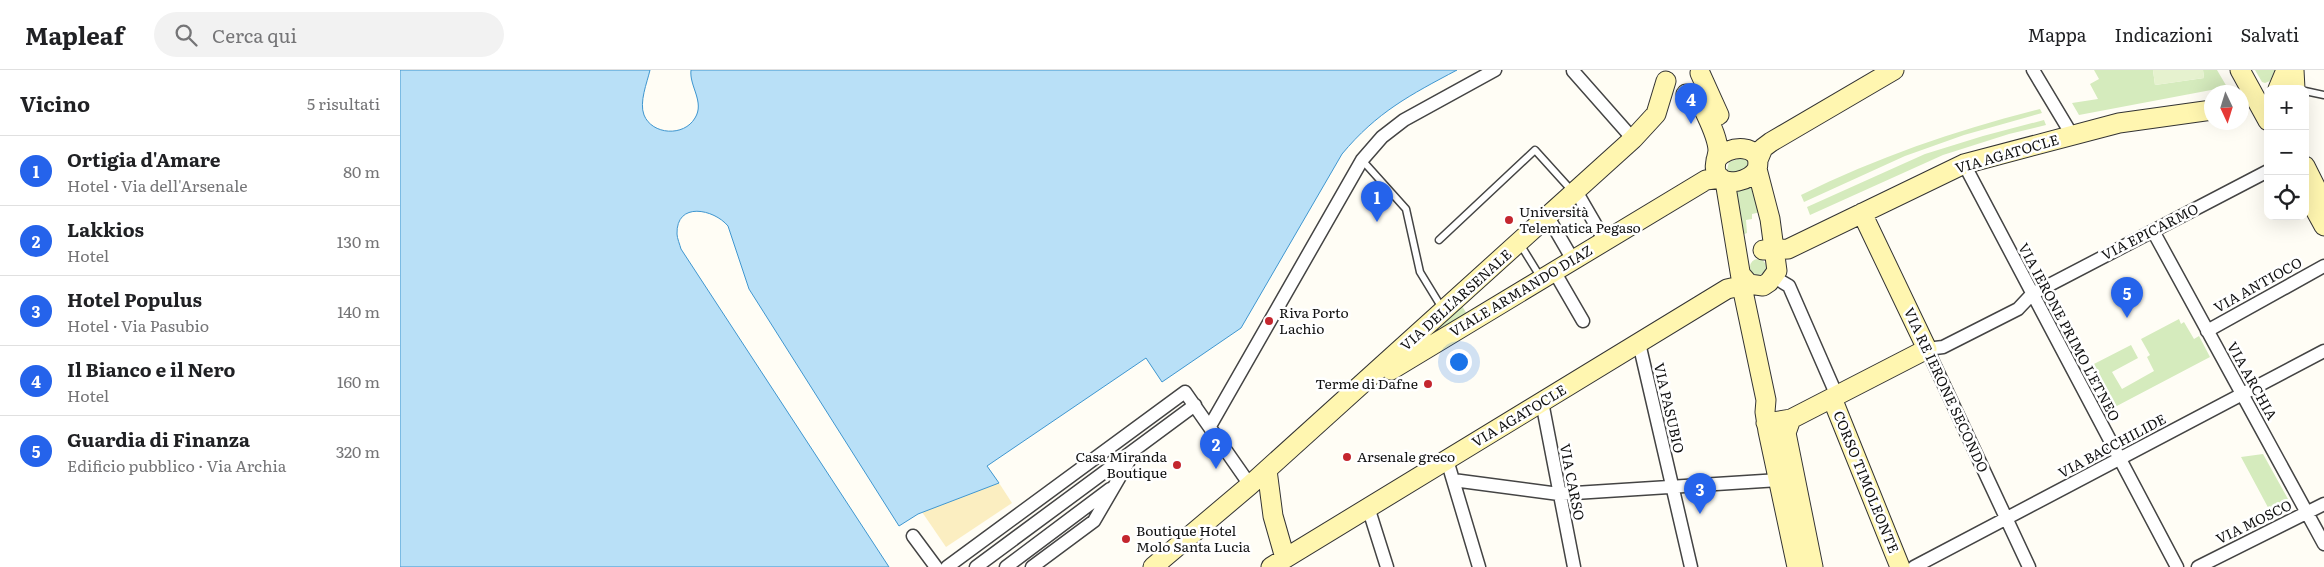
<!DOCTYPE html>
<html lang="it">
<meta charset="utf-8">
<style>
:root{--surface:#fff;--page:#f2f2f2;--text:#202124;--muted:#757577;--line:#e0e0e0;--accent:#2563eb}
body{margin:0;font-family:Literata,serif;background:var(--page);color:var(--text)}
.controls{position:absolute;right:15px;top:15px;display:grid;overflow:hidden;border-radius:10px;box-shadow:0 5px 20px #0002}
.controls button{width:45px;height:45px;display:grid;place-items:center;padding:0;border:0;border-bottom:1px solid var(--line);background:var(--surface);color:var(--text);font:25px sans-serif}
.compass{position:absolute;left:1804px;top:15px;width:45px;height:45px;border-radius:50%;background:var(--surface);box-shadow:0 5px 20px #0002;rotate:176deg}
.you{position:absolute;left:1058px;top:291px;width:18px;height:18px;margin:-12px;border:4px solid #fff;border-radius:50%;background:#1a73e8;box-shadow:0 0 0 8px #1a73e833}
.badge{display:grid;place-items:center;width:32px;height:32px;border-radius:50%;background:var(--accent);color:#fff;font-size:16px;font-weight:700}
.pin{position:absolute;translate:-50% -41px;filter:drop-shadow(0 1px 2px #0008)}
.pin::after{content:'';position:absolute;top:26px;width:18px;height:15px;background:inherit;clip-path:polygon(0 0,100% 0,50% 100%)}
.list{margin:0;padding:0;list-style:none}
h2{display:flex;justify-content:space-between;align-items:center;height:65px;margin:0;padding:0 20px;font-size:21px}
h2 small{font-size:16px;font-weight:400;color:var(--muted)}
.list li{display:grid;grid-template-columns:32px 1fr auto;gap:15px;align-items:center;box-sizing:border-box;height:70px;padding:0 20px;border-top:1px solid var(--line)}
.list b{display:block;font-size:19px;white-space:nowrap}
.list p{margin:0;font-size:16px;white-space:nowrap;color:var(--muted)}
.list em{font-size:16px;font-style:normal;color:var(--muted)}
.icon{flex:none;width:28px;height:28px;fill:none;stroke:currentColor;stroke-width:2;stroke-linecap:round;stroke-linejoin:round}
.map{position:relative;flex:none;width:1924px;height:497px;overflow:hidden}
header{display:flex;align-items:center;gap:30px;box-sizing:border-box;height:70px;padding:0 25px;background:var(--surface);border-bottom:1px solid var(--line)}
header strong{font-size:24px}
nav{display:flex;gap:28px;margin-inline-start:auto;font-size:18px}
.search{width:350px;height:45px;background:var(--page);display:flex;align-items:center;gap:12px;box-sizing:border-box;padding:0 18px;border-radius:28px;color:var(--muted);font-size:19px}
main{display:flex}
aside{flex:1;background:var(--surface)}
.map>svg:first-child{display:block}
</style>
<header>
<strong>Mapleaf</strong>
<div class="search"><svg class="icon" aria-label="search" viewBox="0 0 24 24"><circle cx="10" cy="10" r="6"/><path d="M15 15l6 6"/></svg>Cerca qui</div>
<nav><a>Mappa</a><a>Indicazioni</a><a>Salvati</a></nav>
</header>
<main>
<aside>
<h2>Vicino<small>5 risultati</small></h2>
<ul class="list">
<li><span class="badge">1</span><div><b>Ortigia d'Amare</b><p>Hotel · Via dell'Arsenale</p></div><em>80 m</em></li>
<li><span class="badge">2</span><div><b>Lakkios</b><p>Hotel</p></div><em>130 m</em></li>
<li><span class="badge">3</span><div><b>Hotel Populus</b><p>Hotel · Via Pasubio</p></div><em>140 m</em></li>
<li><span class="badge">4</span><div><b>Il Bianco e il Nero</b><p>Hotel</p></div><em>160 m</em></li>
<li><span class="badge">5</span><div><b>Guardia di Finanza</b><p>Edificio pubblico · Via Archia</p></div><em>320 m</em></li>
</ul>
</aside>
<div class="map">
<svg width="1924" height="497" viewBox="0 0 1924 497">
<rect width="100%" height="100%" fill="#fffdf5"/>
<!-- green -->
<path fill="#d5ebbd" d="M1694,0H1753L1755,15L1804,8L1803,0H1817L1827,17L1679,45L1672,33L1698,29L1690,14L1699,9Z
M1855,0H1875L1870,11L1865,13L1862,12Z
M1640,39L1642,43L1564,65L1505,86L1404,132L1401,125C1478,87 1557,60 1640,39Z
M1644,50L1646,55L1609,64L1543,85L1410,145L1407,137L1525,84L1583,66Z
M1344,87L1349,91L1345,100L1331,103L1327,100L1329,92Z
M1351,117L1355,119L1361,142L1352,144V149L1346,150L1347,163L1342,165L1335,122Z
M1350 197a8 8 0 1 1 16 0a8 8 0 1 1-16 0Z
M1062,236L1067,244L1040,259V256Z
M1779,249L1781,254L1784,252L1794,269L1799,266L1810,287L1713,338L1690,296L1731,275L1738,288L1712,302L1722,319L1754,301L1747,287L1750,285L1741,269Z
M1863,384L1888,429L1877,435L1879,439L1871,443L1841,387Z"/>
<!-- sand -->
<path fill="#fbeec1" d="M599,413L612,433L546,477L522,442Z"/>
<!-- pitch -->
<path fill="#e6f2cf" d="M1753,0H1803L1804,8L1755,15Z"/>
<!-- water -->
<path fill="#b9e0f7" stroke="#3f96cf" d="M0,0H250C247,13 239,32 244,45C252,65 284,67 295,48C305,32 289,16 291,0H1057C1010,25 977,42 942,84L841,258L762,312L746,288L587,396L599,413L518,444L499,456L349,219L328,156C314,139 276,131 277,164C277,168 280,175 281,179L489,497H0Z"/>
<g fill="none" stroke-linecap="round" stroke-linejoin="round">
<!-- lane casing -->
<g stroke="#444" stroke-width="9">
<path id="lane" d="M1905,21L1924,25
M962,90L1006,139L1020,202L1042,238
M1039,170L1135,80L1173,122
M1120,174L1141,208"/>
</g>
<!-- street casing -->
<g stroke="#444" stroke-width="15">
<path id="street" d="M1633,0L1672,65
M1173,1L1233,69
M1564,94L1777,497
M1176,121L1205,171
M1148,147L1173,190
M1753,161L1924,474
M1154,201L1183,251
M1374,207L1389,216L1437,326
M1807,261L1924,196
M1239,273L1291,497
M1142,332L1174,497
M810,356L962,90L982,67L1004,50L1095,0
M1047,390L1079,497
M1053,410L1159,424L1379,410
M968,437L987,497
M513,466L536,497
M547,497L785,322L850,415
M576,497L795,335
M606,497L710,419
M632,497L694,451L733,384
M1514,497L1924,281
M1629,497L1527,279L1543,277L1618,239L1632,224L1868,101
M1798,497L1924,434"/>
</g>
<!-- secondary casing -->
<g stroke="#333" stroke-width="21">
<path id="secondary" d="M1840,0L1868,51
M1894,0L1895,19
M1300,3L1319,45
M1878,19L1886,0
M1286,24L1298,29L1301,33C1307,48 1318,66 1318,81C1317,89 1313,97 1317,104C1325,118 1351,111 1357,99
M1316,90C1327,74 1364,73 1357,99L1370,149L1377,201L1369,212L1363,216L1349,214L1342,206
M1358,90L1363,78L1371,72L1494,0
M1905,96L1924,134
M1325,111L1344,226L1366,330L1365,342L1368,361L1397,497
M1906,123L1924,156
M1363,180L1388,179L1564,94L1719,53L1812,40
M991,300L1306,110L1321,108
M1432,328L1500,497
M1391,349L1386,363L1413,497
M1366,353L1391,349L1527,279L1462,143
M867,400L873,446L885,488
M753,497L850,415L1233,69L1256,44L1266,11
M871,497L1327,219L1349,214"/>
</g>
<!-- lane -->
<use href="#lane" stroke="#fff" stroke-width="6"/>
<!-- street -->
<use href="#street" stroke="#fff" stroke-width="12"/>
<!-- secondary -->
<use href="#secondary" stroke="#fff6b0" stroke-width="19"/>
</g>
<!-- markers -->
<g fill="#c4262e" stroke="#fff" stroke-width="2">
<circle cx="1109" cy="150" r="5"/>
<circle cx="869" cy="251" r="5"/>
<circle cx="1028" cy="314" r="5"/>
<circle cx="947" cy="387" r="5"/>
<circle cx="777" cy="395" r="5"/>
<circle cx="726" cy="469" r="5"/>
</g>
<g text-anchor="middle" stroke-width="5" stroke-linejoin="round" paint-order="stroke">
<!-- street labels -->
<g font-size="14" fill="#111" stroke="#fff">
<text transform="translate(1607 84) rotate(-16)" y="5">VIA AGATOCLE</text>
<text transform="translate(1750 162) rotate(-27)" y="5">VIA EPICARMO</text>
<text transform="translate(1858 215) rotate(-29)" y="5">VIA ANTIOCO</text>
<text transform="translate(1121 221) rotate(-31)" y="5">VIALE ARMANDO DIAZ</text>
<text transform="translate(1056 230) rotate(-42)" y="5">VIA DELL'ARSENALE</text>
<text transform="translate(1669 262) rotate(62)" y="5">VIA IERONE PRIMO L'ETNEO</text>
<text transform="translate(1852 311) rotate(61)" y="5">VIA ARCHIA</text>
<text transform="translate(1546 320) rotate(65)" y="5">VIA RE IERONE SECONDO</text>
<text transform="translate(1269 338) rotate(77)" y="5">VIA PASUBIO</text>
<text transform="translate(1119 346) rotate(-31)" y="5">VIA AGATOCLE</text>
<text transform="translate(1712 376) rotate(-28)" y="5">VIA BACCHILIDE</text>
<text transform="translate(1172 412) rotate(79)" y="5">VIA CARSO</text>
<text transform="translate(1466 412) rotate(68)" y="5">CORSO TIMOLEONTE</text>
<text transform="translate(1854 452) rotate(-26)" y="5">VIA MOSCO</text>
</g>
<!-- poi labels -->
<g font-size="14" fill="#111" stroke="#fff" text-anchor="start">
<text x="1119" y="147">Università<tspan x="1119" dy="16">Telematica Pegaso</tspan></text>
<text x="879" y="248">Riva Porto<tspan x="879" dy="16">Lachio</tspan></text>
<text x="1018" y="319" text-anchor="end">Terme di Dafne</text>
<text x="767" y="392" text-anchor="end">Casa Miranda<tspan x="767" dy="16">Boutique</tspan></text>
<text x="957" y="392">Arsenale greco</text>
<text x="736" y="466">Boutique Hotel<tspan x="736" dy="16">Molo Santa Lucia</tspan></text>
</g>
</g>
</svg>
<div class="controls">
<button>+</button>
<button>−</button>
<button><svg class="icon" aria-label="locate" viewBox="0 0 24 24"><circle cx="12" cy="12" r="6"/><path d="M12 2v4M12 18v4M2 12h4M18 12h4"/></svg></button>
</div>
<svg class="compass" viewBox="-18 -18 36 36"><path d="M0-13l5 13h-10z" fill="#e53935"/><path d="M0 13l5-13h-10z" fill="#757577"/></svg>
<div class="you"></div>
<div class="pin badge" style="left:977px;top:152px">1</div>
<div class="pin badge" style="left:816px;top:399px">2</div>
<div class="pin badge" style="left:1300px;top:444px">3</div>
<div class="pin badge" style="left:1291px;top:54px">4</div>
<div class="pin badge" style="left:1727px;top:248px">5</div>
</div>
</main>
